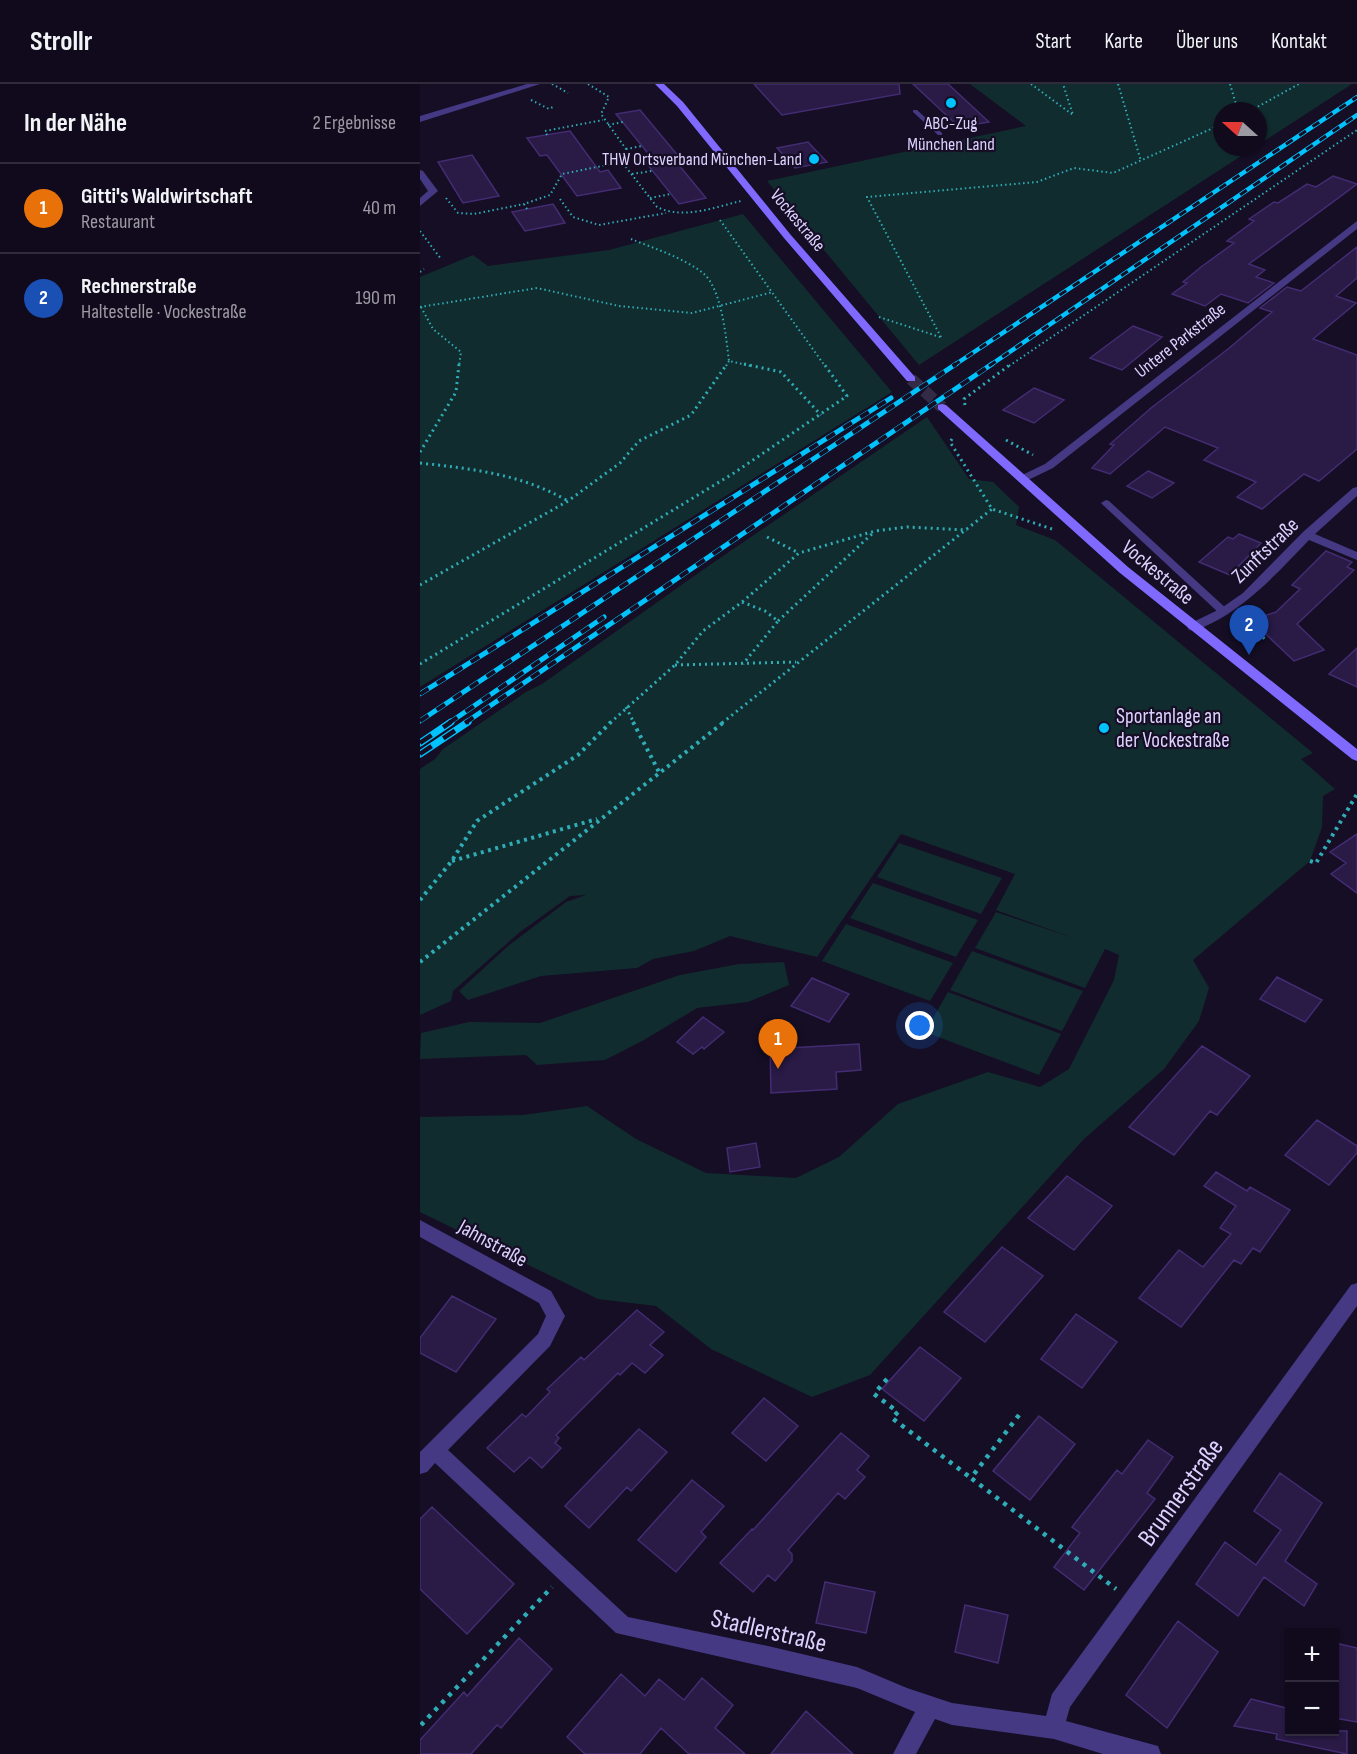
<!DOCTYPE html>
<html lang="de">
<meta charset="utf-8">
<style>
:root{--surface:#100a1c;--page:#1e1829;--text:#f1f3f6;--muted:#9c9aa3;--line:#302b3b;--accent:#00c3fd}
body{margin:0;font-family:"Sofia Sans Condensed",sans-serif;background:var(--page);color:var(--text)}
.controls{position:absolute;right:18px;bottom:18px;display:grid;overflow:hidden;border-radius:0px;box-shadow:0 2px 4px #0004}
.controls button{width:54px;height:54px;display:grid;place-items:center;padding:0;border:0;border-bottom:2px solid var(--line);background:var(--surface);color:var(--text);font:30px sans-serif}
.compass{position:absolute;left:793px;top:18px;width:54px;height:54px;border-radius:50%;background:var(--surface);box-shadow:0 2px 4px #0004;rotate:291deg}
.you{position:absolute;left:500px;top:942px;width:21px;height:21px;margin:-15px;border:4px solid #fff;border-radius:50%;background:#1a73e8;box-shadow:0 0 0 9px #1a73e833}
.badge{display:grid;place-items:center;width:39px;height:39px;border-radius:50%;background:var(--accent);color:#fff;font-size:20px;font-weight:700}
.pin{position:absolute;translate:-50% -50px;filter:drop-shadow(0 2px 3px #0008)}
.pin::after{content:'';position:absolute;top:32px;width:21px;height:18px;background:inherit;clip-path:polygon(0 0,100% 0,50% 100%)}
.list{margin:0;padding:0;list-style:none}
h2{display:flex;justify-content:space-between;align-items:center;height:78px;margin:0;padding:0 24px;font-size:26px}
h2 small{font-size:20px;font-weight:400;color:var(--muted)}
.list li{display:grid;grid-template-columns:39px 1fr auto;gap:18px;align-items:center;box-sizing:border-box;height:90px;padding:0 24px;border-top:2px solid var(--line)}
.list b{display:block;font-size:22px;white-space:nowrap}
.list p{margin:0;font-size:20px;white-space:nowrap;color:var(--muted)}
.list em{font-size:20px;font-style:normal;color:var(--muted)}
.map{position:relative;flex:none;width:937px;height:1670px;overflow:hidden}
header{display:flex;align-items:center;gap:36px;box-sizing:border-box;height:84px;padding:0 30px;background:var(--surface);border-bottom:2px solid var(--line)}
header strong{font-size:28px}
nav{display:flex;gap:33px;margin-inline-start:auto;font-size:21px}
main{display:flex}
aside{flex:1;background:var(--surface)}
.map>svg:first-child{display:block}
</style>
<header>
<strong>Strollr</strong>
<nav><a>Start</a><a>Karte</a><a>Über uns</a><a>Kontakt</a></nav>
</header>
<main>
<aside>
<h2>In der Nähe<small>2 Ergebnisse</small></h2>
<ul class="list">
<li><span class="badge" style="background:#e8710a">1</span><div><b>Gitti's Waldwirtschaft</b><p>Restaurant</p></div><em>40 m</em></li>
<li><span class="badge" style="background:#1a4fb4">2</span><div><b>Rechnerstraße</b><p>Haltestelle · Vockestraße</p></div><em>190 m</em></li>
</ul>
</aside>
<div class="map">
<svg width="937" height="1670" viewBox="0 0 937 1670">
<rect width="100%" height="100%" fill="#150e25"/>
<!-- green -->
<path fill="#112c2f" d="M550,0H932L838,61V27H802V63H835L499,281L347,97L606,42Z
M323,130L472,308L0,603V193L53,171L68,182L189,166Z
M507,333L549,395L573,398L599,423L596,441L635,456L893,669L881,675L915,705L903,712L902,743L890,777L773,876L789,904L779,937L744,985L664,1055L450,1291L392,1313L291,1265L236,1222L178,1215L0,1128V1033L103,1031L167,1022L216,1055L286,1089L376,1094L419,1073L478,1020L568,988L620,1003L649,985L694,896L699,871L685,865L665,904L555,864L576,828L656,855L576,826L595,790L481,750L397,873L310,852L274,867L233,875L217,884L121,892L48,916L39,907L88,862L146,818L166,811L150,812L100,848L33,907L31,917L0,931V685L15,675L23,665L106,608L122,600L284,485Z
M479,759L582,794L561,830L457,793Z
M453,799L558,836L536,873L430,834Z
M426,840L533,879L510,917L402,877Z
M552,867L663,907L642,947L530,906Z
M364,878L369,901L328,918L277,924L224,956L185,976L117,981L106,971L0,975L1,949L49,938L120,939L260,891L319,880Z
M528,908L641,950L619,991L505,948Z"/>
<!-- building -->
<path fill="#291a46" stroke="#432c72" stroke-width="1.5" d="M334,0H479L480,10L362,31Z
M493,0H528L569,38L539,43Z
M220,26L264,79L258,80L286,114L259,120L223,75L231,73L196,30Z
M150,47L180,88L188,86L201,104L157,112L127,71L120,72L107,54Z
M388,58L407,78L375,84L357,64Z
M52,71L62,86L79,112L43,119L18,78Z
M913,92L937,100L829,180L845,186L836,193L854,199L828,219L801,210L785,222L752,210L767,199L763,198L781,183L814,159L807,157L834,137L829,135L854,118L858,119L887,100L896,103Z
M133,120L145,139L105,147L92,128Z
M937,163V194L916,212L936,219L893,255L937,271V365L899,397L884,390L842,425L817,413L836,398L784,376L798,364L745,343L690,390L672,384L694,361L690,360L731,324L808,265L852,228L840,224L867,203L881,207Z
M713,242L742,253L702,286L670,274Z
M614,304L644,316L614,339L583,326Z
M728,387L754,399L732,414L707,402Z
M819,450L841,459L810,491L779,478L808,453L813,455Z
M906,467L932,478L927,483L934,486L877,540L904,566L874,577L831,536L856,528L880,505L872,501Z
M937,564V603L909,590Z
M937,750V809L911,790L926,779L910,768Z
M857,893L902,916L885,938L840,915Z
M392,894L429,910L409,938L371,922Z
M283,933L304,948L284,965L282,963L273,970L257,958Z
M439,960L441,986L416,988L417,1005L351,1009L350,965Z
M782,962L830,992L797,1031L790,1027L754,1071L709,1043Z
M897,1036L937,1062V1069L909,1101L865,1071Z
M336,1059L340,1083L310,1088L307,1064Z
M796,1088L827,1107L830,1103L870,1126L840,1168L833,1164L821,1180L814,1176L761,1243L719,1214L759,1166L783,1183L811,1150L800,1144L816,1122L784,1102Z
M647,1092L692,1122L654,1166L608,1134Z
M582,1163L623,1192L565,1258L524,1228Z
M32,1212L76,1235L36,1288L0,1269V1254Z
M217,1226L244,1248L230,1261L243,1271L225,1289L212,1279L200,1291L198,1289L136,1351L139,1354L135,1359L141,1364L122,1384L110,1373L94,1388L67,1364L102,1330L106,1333L130,1308L127,1305L161,1273L164,1276Z
M656,1230L697,1258L662,1304L621,1275Z
M500,1263L541,1294L504,1337L462,1305Z
M344,1314L378,1342L346,1377L312,1349Z
M619,1332L655,1360L610,1416L573,1387Z
M219,1345L247,1368L211,1407L207,1403L169,1444L145,1422Z
M421,1349L449,1372L437,1386L445,1393L425,1415L418,1409L368,1466L372,1470V1477L355,1497L348,1491L333,1508L300,1479L332,1445L333,1446Z
M728,1356L753,1373L727,1409L735,1415L664,1506L634,1483L660,1449L652,1443L697,1386L702,1390Z
M860,1389L902,1419L865,1477L897,1500L884,1522L844,1493L818,1532L776,1500L805,1458L836,1481L861,1446L834,1427Z
M272,1396L304,1422L281,1448L286,1453L256,1488L218,1456Z
M12,1423L94,1500L47,1550L0,1505V1435Z
M405,1498L455,1508L446,1549L396,1539Z
M545,1521L588,1531L578,1579L535,1568Z
M758,1537L798,1568L747,1644L706,1611Z
M99,1554L132,1585L81,1644L77,1641L51,1670H0V1656L44,1608L47,1612Z
M915,1559L937,1564V1638L915,1634Z
M201,1590L225,1612L239,1595L264,1616L282,1594L313,1621L295,1644L325,1670H269L241,1644L220,1670H165L147,1653Z
M831,1615L870,1625V1647H927V1670L856,1655L857,1650L814,1642Z
M386,1627L433,1670H351Z"/>
<g fill="none" stroke-linecap="round" stroke-linejoin="round">
<!-- secondary-tunnel -->
<path stroke="#332b46" stroke-width="12" stroke-dasharray="12 6" stroke-linecap="butt" d="M491,295L522,323"/>
<!-- path-far3 -->
<path stroke="#2fadb6" stroke-width="2" stroke-dasharray="1.5 3" stroke-linecap="butt" d="M132,0L148,9
M168,0L189,13L181,30L206,65L210,76L202,78L237,123C263,136 295,123 321,117
M611,0L653,31L643,0
M698,0L721,77
M810,0L818,27
M111,16L129,25L133,23
M830,27L879,0
M188,41L203,38
M127,51L125,47L183,36
M206,65L222,62
M212,90L232,87
M26,114L38,129L54,130L104,120
M230,114L251,110
M140,115L153,133L179,141L246,129
M107,125L104,120L130,111L142,90L202,78
M300,136L405,282
M0,147L21,175
M211,155C233,164 264,174 283,189C302,205 306,254 309,277L331,282
M0,188L4,185
M0,223L117,204L199,222L272,229L353,208
M1,223L13,245L41,268L39,282
M459,233L520,253
M521,253L447,113L617,98L654,84L693,89L802,40
M306,282L309,277
M589,282L937,46"/>
<!-- path-far2 -->
<path stroke="#2fadb6" stroke-width="3" stroke-dasharray="2 4" stroke-linecap="butt" d="M324,280L361,288L401,331
M545,321L544,315L591,280
M532,355L530,358L572,425L632,445
M586,356L613,371
M0,368L36,308L39,280
M0,379C53,385 101,390 148,417
M347,453L379,469
M0,501L148,417L200,379L219,357L271,331L307,280
M322,518L345,527L358,537L323,580
M821,533L847,557
M358,537L454,448
M0,580L314,389L427,312L404,280
M255,581L376,578
M206,623L214,639
M190,639L255,581L283,547L322,518L379,469L455,447L487,443L547,446
M302,639L572,425"/>
<!-- path-far1 -->
<path stroke="#2fadb6" stroke-width="4" stroke-dasharray="3 4.5" stroke-linecap="butt" d="M213,638L239,688
M32,777L177,735
M890,777L896,779L937,710
M0,816L31,778L57,737L158,671L191,638
M0,878L304,638"/>
<!-- path -->
<path stroke="#2fadb6" stroke-width="4.5" stroke-dasharray="4 6" stroke-linecap="butt" d="M467,1295L454,1310L478,1328L472,1334L551,1394
M599,1331L551,1394L696,1505
M1,1641L132,1503"/>
<!-- service -->
<path fill="#463984" fill-rule="evenodd" d="M493,26H497L522,49V51H518L493,28Z
M686,416L689,417L808,526V530H800L683,421L681,419Z"/>
<!-- minor -->
<path fill="#463984" fill-rule="evenodd" d="M107,0H120L0,38V32Z
M0,86L3,87L18,107L0,122V114L8,107L0,95Z
M937,137V145L633,384L606,397H598V393L625,380Z
M937,403V412L895,450L937,468V476L889,456C858,488 830,520 790,540C783,543 777,548 769,546L767,543L769,540L800,525L823,509L883,448L933,404Z
M0,1136L131,1207L145,1232L130,1262L28,1366L208,1533L348,1562L437,1583L487,1604L532,1619L626,1632L632,1610L931,1201L937,1199V1222L650,1623L646,1637L738,1662L741,1670H683L634,1655L532,1641L515,1635L496,1670H473L495,1628L437,1604L196,1549L15,1379L7,1388L0,1390V1368L118,1250L126,1232L119,1219L0,1153Z"/>
<!-- secondary -->
<path fill="#8069ff" fill-rule="evenodd" d="M235,0H244L263,18L370,150L495,293V297H487L364,154L257,22Z
M522,320L526,321L708,483L937,665V677L932,675L700,489L518,325V321Z"/>
<!-- rail-far2 casing -->
<g stroke="#00c3fd" stroke-width="4.5">
<path id="rail-far2" d="M533,282L937,13
M569,282L937,31"/>
</g>
<!-- rail-far1 casing -->
<g stroke="#00c3fd" stroke-width="5">
<path id="rail-far1" d="M0,610L471,314
M0,637L536,280
M29,639L184,533
M45,639L572,280"/>
</g>
<!-- rail casing -->
<g stroke="#00c3fd" stroke-width="7">
<path id="rail" d="M0,659L31,638
M0,670L48,638"/>
</g>
<!-- rail-far2 -->
<use href="#rail-far2" stroke="#150e25" stroke-width="3" stroke-dasharray="8" stroke-linecap="butt"/>
<!-- rail-far1 -->
<use href="#rail-far1" stroke="#150e25" stroke-width="4" stroke-dasharray="10" stroke-linecap="butt"/>
<!-- rail -->
<use href="#rail" stroke="#150e25" stroke-width="4.5" stroke-dasharray="14" stroke-linecap="butt"/>
</g>
<!-- markers -->
<g fill="#00c3fd" stroke="#150e25" stroke-width="2">
<circle cx="531" cy="19" r="6"/>
<circle cx="394" cy="75" r="6"/>
<circle cx="684" cy="644" r="6"/>
</g>
<g text-anchor="middle" stroke-width="4.5" stroke-linejoin="round" paint-order="stroke">
<!-- far-poi labels -->
<g font-size="18" fill="#ddd2ff" stroke="#150e25">
<text x="531" y="45">ABC-Zug<tspan x="531" dy="21">München Land</tspan></text>
<text x="382" y="81" text-anchor="end">THW Ortsverband München-Land</text>
</g>
<!-- far-street labels -->
<g font-size="18" fill="#ddd2ff" stroke="#150e25">
<text transform="translate(378 136) rotate(50)" y="6">Vockestraße</text>
<text transform="translate(760 256) rotate(-38)" y="6">Untere Parkstraße</text>
</g>
<!-- street labels -->
<g font-size="21" fill="#ddd2ff" stroke="#150e25">
<text transform="translate(845 466) rotate(-44)" y="7">Zunftstraße</text>
<text transform="translate(738 488) rotate(40)" y="7">Vockestraße</text>
<text transform="translate(73 1159) rotate(29)" y="7">Jahnstraße</text>
</g>
<!-- poi labels -->
<g font-size="21" fill="#ddd2ff" stroke="#150e25" text-anchor="start">
<text x="696" y="639">Sportanlage an<tspan x="696" dy="24">der Vockestraße</tspan></text>
</g>
<!-- near-street labels -->
<g font-size="26" fill="#ddd2ff" stroke="#150e25">
<text transform="translate(760 1408) rotate(-54)" y="9">Brunnerstraße</text>
<text transform="translate(349 1546) rotate(13)" y="9">Stadlerstraße</text>
</g>
</g>
</svg>
<div class="controls">
<button>+</button>
<button>−</button>
</div>
<svg class="compass" viewBox="-18 -18 36 36"><path d="M0-13l5 13h-10z" fill="#e53935"/><path d="M0 13l5-13h-10z" fill="#9c9aa3"/></svg>
<div class="you"></div>
<div class="pin badge" style="left:358px;top:985px;background:#e8710a">1</div>
<div class="pin badge" style="left:829px;top:571px;background:#1a4fb4">2</div>
</div>
</main>
